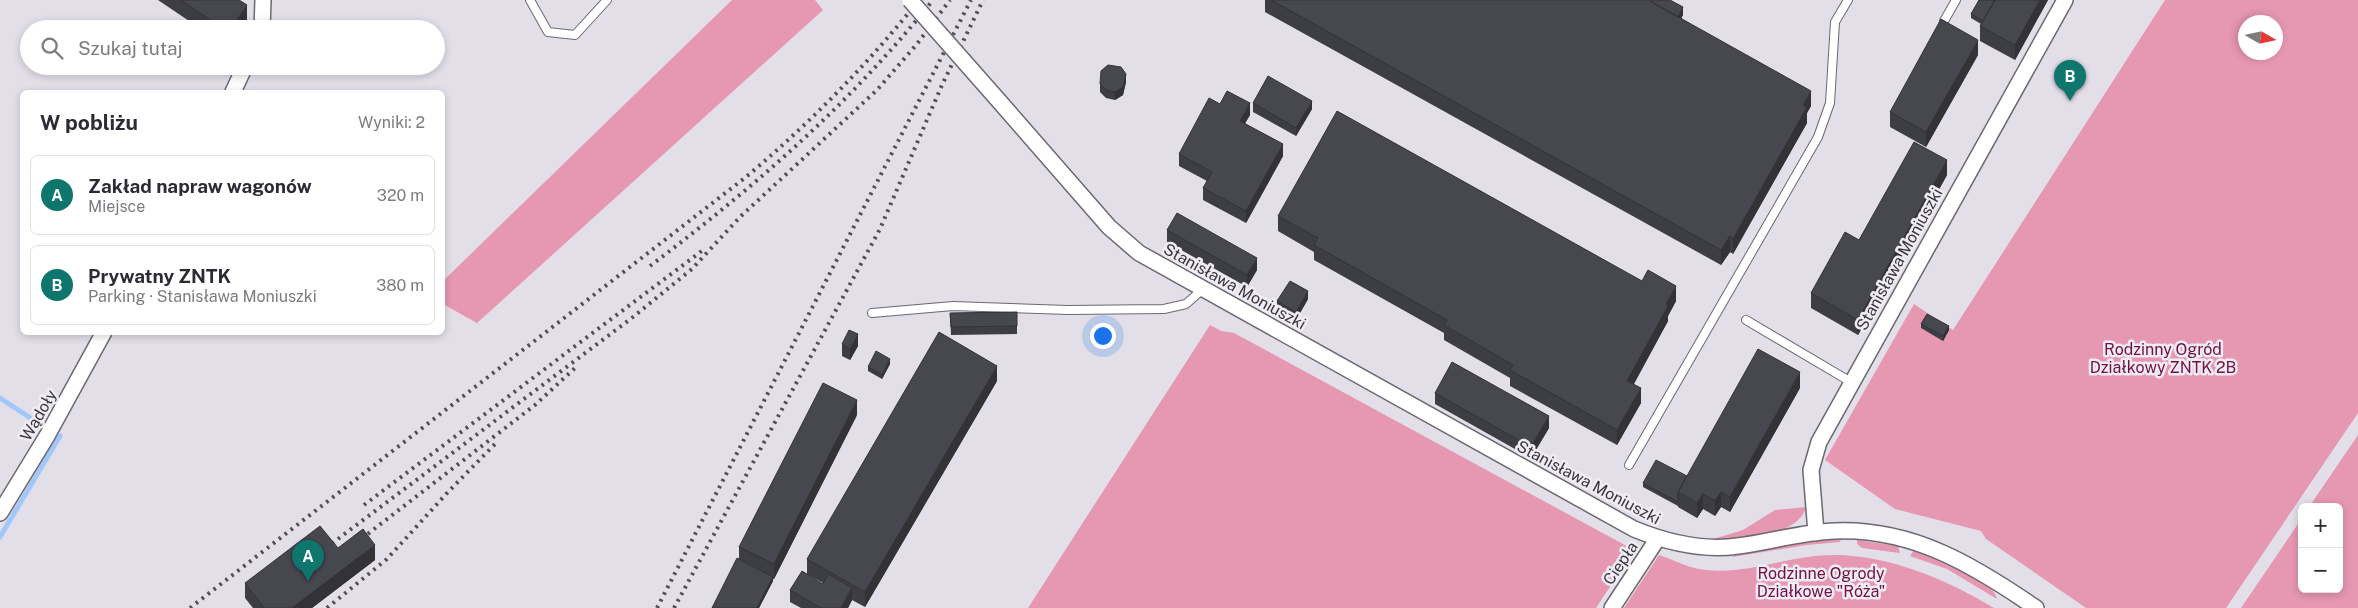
<!DOCTYPE html>
<html lang="pl">
<meta charset="utf-8">
<style>
:root{--surface:#fff;--page:#f7f7f7;--text:#2b2b33;--muted:#7c7c81;--line:#e1e1e2;--accent:#0f766e}
body{margin:0;font-family:"Public Sans",sans-serif;background:var(--page);color:var(--text)}
.controls{position:absolute;right:15px;bottom:15px;display:grid;overflow:hidden;border-radius:8px;box-shadow:0 2px 8px #0003}
.controls button{width:45px;height:45px;display:grid;place-items:center;padding:0;border:0;border-bottom:1px solid var(--line);background:var(--surface);color:var(--text);font:25px sans-serif}
.compass{position:absolute;left:2238px;top:15px;width:45px;height:45px;border-radius:50%;background:var(--surface);box-shadow:0 2px 8px #0003;rotate:99deg}
.you{position:absolute;left:1102px;top:335px;width:18px;height:18px;margin:-12px;border:4px solid #fff;border-radius:50%;background:#1a73e8;box-shadow:0 0 0 8px #1a73e833}
.badge{display:grid;place-items:center;width:32px;height:32px;border-radius:50%;background:var(--accent);color:#fff;font-size:16px;font-weight:700}
.pin{position:absolute;translate:-50% -41px;filter:drop-shadow(0 1px 2px #0008)}
.pin::after{content:'';position:absolute;top:26px;width:18px;height:15px;background:inherit;clip-path:polygon(0 0,100% 0,50% 100%)}
.list{margin:0;padding:0;list-style:none}
h2{display:flex;justify-content:space-between;align-items:center;height:65px;margin:0;padding:0 20px;font-size:21px}
h2 small{font-size:16px;font-weight:400;color:var(--muted)}
.list li{display:grid;grid-template-columns:32px 1fr auto;gap:15px;align-items:center;box-sizing:border-box;height:80px;margin:0 10px 10px;padding:0 10px;border:1px solid var(--line);border-radius:8px}
.list b{display:block;font-size:19px;white-space:nowrap}
.list p{margin:0;font-size:16px;white-space:nowrap;color:var(--muted)}
.list em{font-size:16px;font-style:normal;color:var(--muted)}
.icon{flex:none;width:28px;height:28px;fill:none;stroke:currentColor;stroke-width:2;stroke-linecap:round;stroke-linejoin:round}
.map{position:relative;flex:none;width:2358px;height:608px;overflow:hidden}
.search{position:absolute;background:var(--surface);box-shadow:0 2px 8px #0003;left:20px;top:20px;width:425px;height:55px;display:flex;align-items:center;gap:12px;box-sizing:border-box;padding:0 18px;border-radius:28px;color:var(--muted);font-size:19px}
.panel{position:absolute;background:var(--surface);box-shadow:0 2px 8px #0003;left:20px;top:90px;width:425px;height:245px;border-radius:8px}
.map>svg:first-child{display:block}
</style>
<div class="map">
<svg width="2358" height="608" viewBox="0 0 2358 608">
<rect width="100%" height="100%" fill="#e3dfe8"/>
<!-- green -->
<path fill="#e697b1" fill-rule="evenodd" d="M732,0H815L823,10L477,323L443,304V281Z
M2165,0H2358V413L2226,608H2086L1986,539L1981,531L1895,509L1825,460L1914,304L1953,330ZM2246,22H2276V52H2246Z
M1210,325L1221,331L1234,333L1634,550L1596,608H1028Z
M2358,435V608H2241L2302,518V589H2339V507H2309Z
M1806,507C1799,537 1739,539 1713,539L1743,530L1775,510Z
M1841,539L1840,542L1807,545L1732,557L1735,555L1805,542Z
M1857,540L1898,546L1900,553L1862,548L1857,544Z
M1914,550C1933,555 1994,579 1997,599L1947,569L1910,556Z
M1659,555C1674,560 1691,569 1706,570C1743,574 1778,560 1815,556C1876,549 1943,577 1994,608H1624Z"/>
<g fill="none" stroke-linecap="round" stroke-linejoin="round">
<!-- stream -->
<path stroke="#a2c8fb" stroke-width="5" d="M0,398L41,425
M0,537L60,436"/>
<!-- service casing -->
<g stroke="#6c6870" stroke-width="10">
<path id="service" d="M530,0L548,32L575,35L607,0
M1944,21L1956,0
M872,313L953,306L1068,310L1164,309L1186,304L1203,289
M1746,320L1851,382
M1629,465L1818,137L1830,103L1835,22L1848,0"/>
</g>
<!-- minor casing -->
<g stroke="#6c6870" stroke-width="18">
<path id="minor" d="M262,29L263,0
M233,92L245,66
M999,101L1109,227L1139,253L1634,529C1666,542 1703,551 1738,546C1770,542 1802,532 1835,531C1913,528 1975,566 2036,608
M0,513L47,436L104,332
M1816,533L1811,470L1819,442L2065,0
M1612,608L1658,538"/>
</g>
<!-- service -->
<use href="#service" stroke="#fff" stroke-width="8"/>
<!-- minor -->
<use href="#minor" stroke="#fff" stroke-width="15"/>
<!-- rail -->
<path stroke="#524f53" stroke-width="4" stroke-dasharray="2.5 5" stroke-linecap="butt" d="M650,266C757,185 849,105 933,0
M364,505L703,250
M356,543L535,405L575,368
M326,548L633,317L692,269L740,217L877,90L917,44L950,0
M190,608L746,177C810,123 867,65 919,0
M327,608L387,559L448,492L498,441
M657,608L971,0
M674,608L880,229L942,85L983,0"/>
<!-- minor-bridge casing -->
<g stroke="#6c6870" stroke-width="18" stroke-linecap="butt">
<path id="minor-bridge" d="M910,0L999,101"/>
</g>
<!-- minor-bridge -->
<use href="#minor-bridge" stroke="#fff" stroke-width="15"/>
</g>
<!-- wall -->
<path fill="#3d3d44" d="M158,0H239L247,20L241,29H201Z
M1265,0H1648L1683,15L1681,18L1811,106L1807,113V123L1733,254L1730,252L1721,265L1265,12Z
M1979,0H2048L2015,60L1980,41V26L1981,24L1971,18V14Z
M1978,55L1926,147L1890,127V112Z
M1126,82L1123,95L1115,100L1106,98L1100,92V84Z
M1253,103L1312,109L1296,136L1253,112Z
M1220,104L1250,115L1245,123L1283,156L1246,223L1203,200V188L1207,181L1179,166V154Z
M1947,175L1858,335L1811,308V293L1859,240Z
M1278,216L1642,281L1676,301L1668,316V321L1634,384L1641,403L1617,445L1510,386V378L1444,340V333L1314,260V252L1278,231Z
M1167,230L1257,270L1247,287L1167,242Z
M1308,299L1296,320L1277,309V301Z
M1017,312V334L951,335L950,313Z
M1921,324L1949,330L1943,341L1921,328Z
M842,344L858,346L850,360L842,356Z
M890,364L882,379L868,371V367Z
M997,381L865,607L852,600L848,608H801L790,602V590L823,584V583L807,574V559Z
M1800,388L1730,512L1721,507L1715,516L1703,509L1697,518L1678,507V506L1643,487V483L1687,476Z
M1435,393L1549,428L1531,458L1435,404Z
M857,415L774,579H773V581L759,608H712L739,560V547Z
M338,548L375,560L312,608H253L245,598V583Z"/>
<!-- shaded-wall -->
<path fill="#323237" d="M2040,0H2048L2015,60V45Z
M247,5V20L241,29H231Z
M1683,7V15L1675,30V22Z
M1978,40V55L1926,147V132Z
M1126,74V82L1123,95L1115,100V92Z
M1811,91V106L1807,113V123L1733,254V239L1803,105Z
M1312,101V109L1296,136V128Z
M1250,103V115L1240,132V121Z
M1283,144V156L1246,223V211Z
M1947,160V175L1858,335V320Z
M1730,236V252L1721,265V250Z
M1257,258V270L1247,287V275Z
M1676,286V301L1668,316V321L1627,396V381L1666,304Z
M1308,291V299L1296,320V312Z
M1949,326V330L1943,341V336Z
M858,334V346L850,360V349Z
M890,359V364L882,379V375Z
M997,366V381L865,607V592Z
M1800,372V388L1730,512V497Z
M1641,388V403L1617,445V430Z
M857,400V415L774,579V564Z
M1549,416V428L1531,458V447Z
M1721,492V507L1715,516V501Z
M1703,494V509L1697,518V503Z
M375,545V560L312,608H292Z
M773,577V581L759,608H757Z
M852,588V600L848,608H841Z"/>
<!-- building -->
<path fill="#47474f" stroke="#323237" d="M181,0H239L247,5L231,29H223Z
M1271,0H1648L1811,91L1803,105L1807,107L1733,239L1730,236L1721,250Z
M1651,0H1670L1683,7L1678,17L1650,1Z
M1979,0H1995L1983,21L1971,14Z
M1995,0H2040L2015,45L1980,26Z
M1941,19L1978,40L1926,132L1890,112Z
M1108,65L1121,67L1126,74L1123,87L1115,92L1106,90L1100,84L1101,71Z
M1268,76L1312,101L1296,128L1253,103Z
M1227,91L1250,103L1240,121L1283,144L1246,211L1203,188L1212,172L1179,154L1209,98L1220,104Z
M1337,111L1642,281L1648,270L1676,286L1666,304L1668,306L1627,381L1641,388L1617,430L1510,370L1513,365L1444,325L1447,320L1314,245L1318,238L1278,216Z
M1914,142L1947,160L1858,320L1811,293L1845,232L1859,240Z
M1177,213L1257,258L1247,275L1167,230Z
M1290,281L1308,291L1296,312L1277,301Z
M1017,312V326L951,327L950,313Z
M1927,314L1949,326L1943,336L1921,324Z
M849,330L858,334L850,349L842,344Z
M939,332L997,366L865,592L807,559Z
M1758,349L1800,372L1730,497L1721,492L1715,501L1703,494L1697,503L1678,492Z
M876,351L890,359L882,375L868,367Z
M1452,362L1549,416L1531,447L1435,393Z
M823,383L857,400L774,564L739,547Z
M1656,460L1687,476L1678,492V502L1643,483Z
M320,526L338,548L363,529L375,545L292,608H264L245,583Z
M737,558L773,577L757,608H712Z
M802,571L823,584L828,574L852,588L841,608H821L790,590Z"/>
<g text-anchor="middle" stroke-width="5" stroke-linejoin="round" paint-order="stroke">
<!-- street labels -->
<g font-size="16" fill="#383639" stroke="#f0ecf5">
<text transform="translate(1899 259) rotate(-61)" y="6">Stanisława Moniuszki</text>
<text transform="translate(1235 286) rotate(29)" y="6">Stanisława Moniuszki</text>
<text transform="translate(38 415) rotate(-60)" y="6">Wądoły</text>
<text transform="translate(1589 482) rotate(28)" y="6">Stanisława Moniuszki</text>
<text transform="translate(1620 563) rotate(-56)" y="6">Ciepła</text>
</g>
<!-- park labels -->
<g font-size="16" fill="#72113f" stroke="#f0ecf5">
<text x="2163" y="355">Rodzinny Ogród<tspan x="2163" dy="18">Działkowy ZNTK 2B</tspan></text>
<text x="1821" y="579">Rodzinne Ogrody<tspan x="1821" dy="18">Działkowe "Róża"</tspan></text>
</g>
</g>
</svg>
<div class="controls">
<button>+</button>
<button>−</button>
</div>
<svg class="compass" viewBox="-18 -18 36 36"><path d="M0-13l5 13h-10z" fill="#e53935"/><path d="M0 13l5-13h-10z" fill="#7c7c81"/></svg>
<div class="you"></div>
<div class="pin badge" style="left:308px;top:581px">A</div>
<div class="pin badge" style="left:2070px;top:101px">B</div>
<div class="search"><svg class="icon" aria-label="search" viewBox="0 0 24 24"><circle cx="10" cy="10" r="6"/><path d="M15 15l6 6"/></svg>Szukaj tutaj</div>
<section class="panel">
<h2>W pobliżu<small>Wyniki: 2</small></h2>
<ul class="list">
<li><span class="badge">A</span><div><b>Zakład napraw wagonów</b><p>Miejsce</p></div><em>320 m</em></li>
<li><span class="badge">B</span><div><b>Prywatny ZNTK</b><p>Parking · Stanisława Moniuszki</p></div><em>380 m</em></li>
</ul>
</section>
</div>
